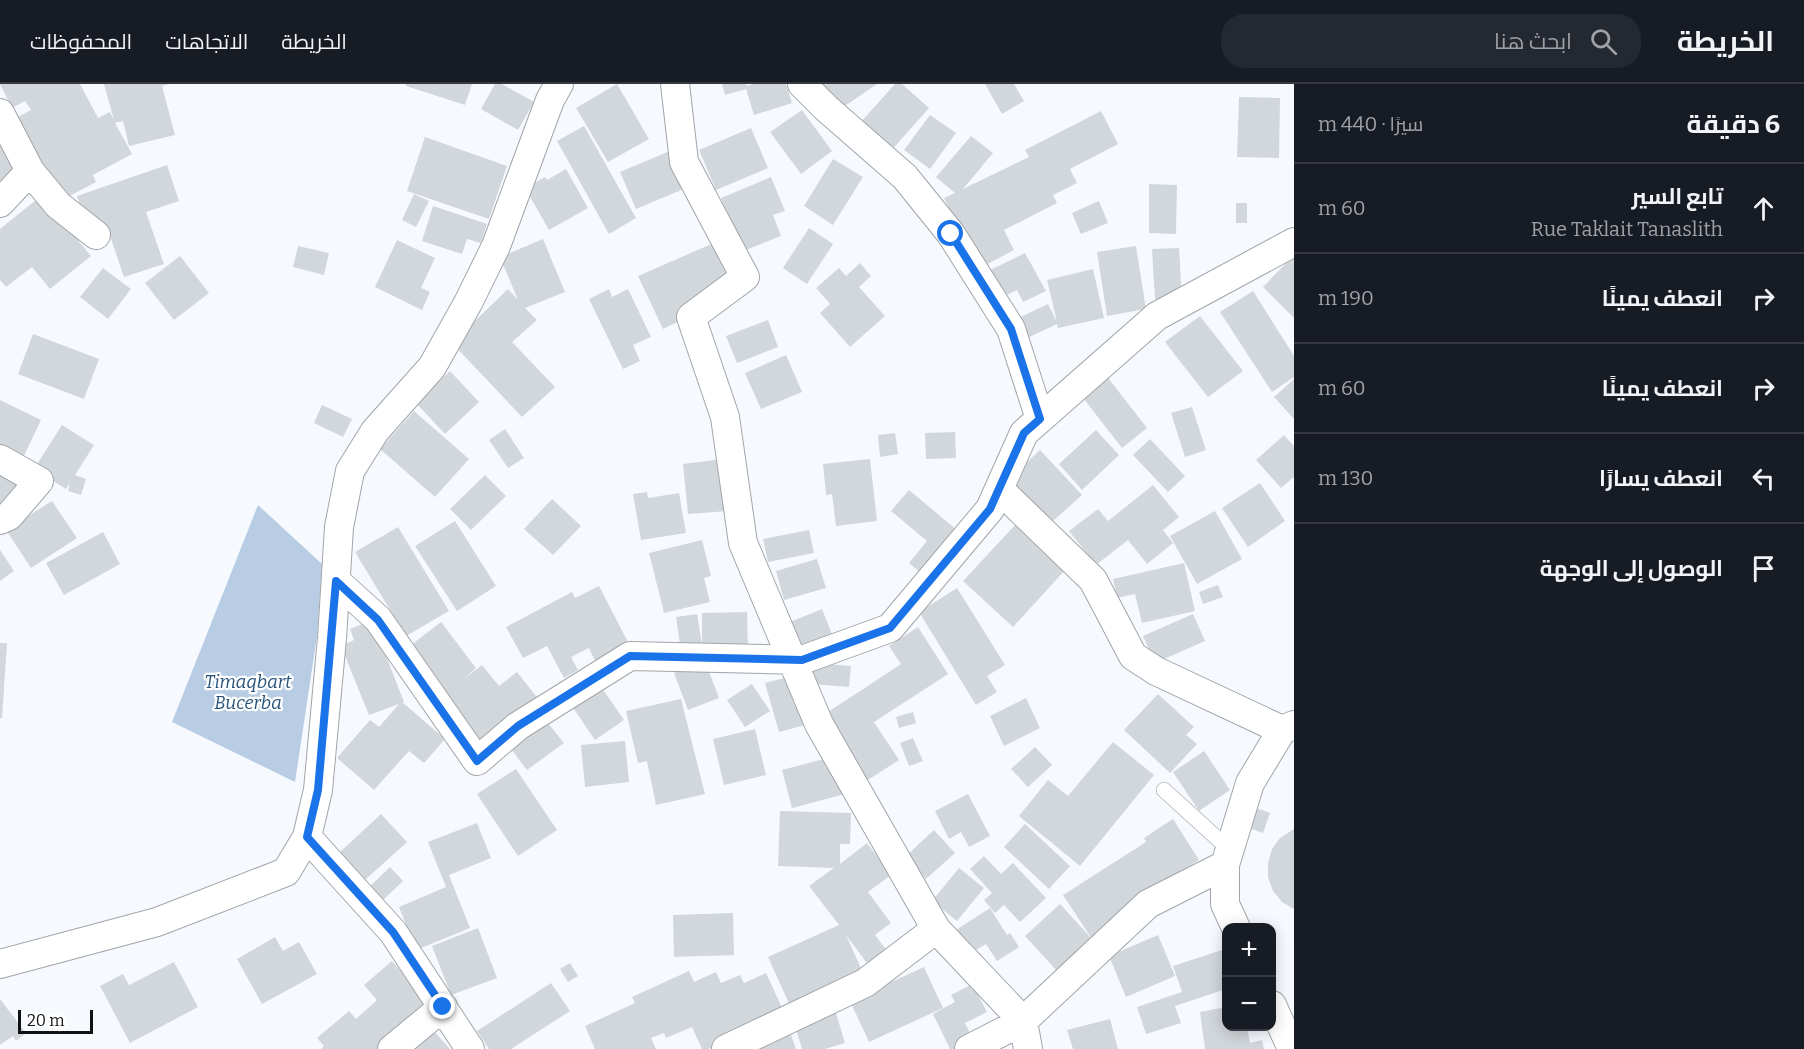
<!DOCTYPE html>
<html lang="ar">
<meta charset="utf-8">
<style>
:root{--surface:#171b24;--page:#242831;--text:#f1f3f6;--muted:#9ea1a6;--line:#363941}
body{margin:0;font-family:Bitter,Cairo,serif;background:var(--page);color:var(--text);direction:rtl}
.controls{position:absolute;right:18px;bottom:18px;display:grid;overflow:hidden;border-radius:12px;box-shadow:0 3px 15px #0003}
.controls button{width:54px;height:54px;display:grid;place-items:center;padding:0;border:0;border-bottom:2px solid var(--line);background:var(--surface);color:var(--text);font:30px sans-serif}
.scale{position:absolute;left:18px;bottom:15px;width:75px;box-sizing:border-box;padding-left:6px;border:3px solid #101112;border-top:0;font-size:16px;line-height:21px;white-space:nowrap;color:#101112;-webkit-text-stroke:4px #fff;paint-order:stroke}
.stop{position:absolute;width:18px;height:18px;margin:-14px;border:4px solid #1a73e8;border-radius:50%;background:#fff}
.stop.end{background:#1a73e8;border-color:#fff;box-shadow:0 2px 6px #0008}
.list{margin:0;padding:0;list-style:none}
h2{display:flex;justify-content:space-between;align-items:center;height:78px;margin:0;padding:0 24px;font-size:26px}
h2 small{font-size:20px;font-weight:400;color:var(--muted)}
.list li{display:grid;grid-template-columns:39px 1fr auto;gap:18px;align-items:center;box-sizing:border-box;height:90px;padding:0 24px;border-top:2px solid var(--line)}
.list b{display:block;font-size:22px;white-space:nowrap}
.list p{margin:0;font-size:20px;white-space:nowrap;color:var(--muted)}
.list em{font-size:20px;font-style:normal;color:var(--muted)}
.icon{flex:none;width:33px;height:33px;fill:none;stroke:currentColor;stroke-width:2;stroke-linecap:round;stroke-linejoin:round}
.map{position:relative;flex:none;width:1294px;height:965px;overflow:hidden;direction:ltr}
header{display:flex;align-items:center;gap:36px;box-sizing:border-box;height:84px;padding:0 30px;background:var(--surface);border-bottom:2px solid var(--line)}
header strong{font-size:28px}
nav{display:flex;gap:33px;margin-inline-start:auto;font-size:21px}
.search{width:420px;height:54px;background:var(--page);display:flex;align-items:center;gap:15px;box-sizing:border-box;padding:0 21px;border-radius:24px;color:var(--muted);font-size:22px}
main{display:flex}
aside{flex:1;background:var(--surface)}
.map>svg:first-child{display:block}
</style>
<header>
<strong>الخريطة</strong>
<div class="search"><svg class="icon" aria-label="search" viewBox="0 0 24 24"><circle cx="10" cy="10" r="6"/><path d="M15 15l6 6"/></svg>ابحث هنا</div>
<nav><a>الخريطة</a><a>الاتجاهات</a><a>المحفوظات</a></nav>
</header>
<main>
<aside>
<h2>6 دقيقة<small>سيرًا · 440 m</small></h2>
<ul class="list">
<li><svg class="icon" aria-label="ahead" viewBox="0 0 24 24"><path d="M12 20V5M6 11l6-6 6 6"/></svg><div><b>تابع السير</b><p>Rue Taklait Tanaslith</p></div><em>60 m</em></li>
<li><svg class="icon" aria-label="right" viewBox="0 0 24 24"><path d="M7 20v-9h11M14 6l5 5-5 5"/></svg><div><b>انعطف يمينًا</b></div><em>190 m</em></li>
<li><svg class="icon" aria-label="right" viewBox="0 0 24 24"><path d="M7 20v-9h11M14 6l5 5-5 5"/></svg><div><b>انعطف يمينًا</b></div><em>60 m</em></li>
<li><svg class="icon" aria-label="left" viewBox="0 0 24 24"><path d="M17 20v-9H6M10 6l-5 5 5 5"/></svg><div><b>انعطف يسارًا</b></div><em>130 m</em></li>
<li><svg class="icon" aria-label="arrive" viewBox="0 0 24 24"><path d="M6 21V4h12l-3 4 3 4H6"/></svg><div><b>الوصول إلى الوجهة</b></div></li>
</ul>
</aside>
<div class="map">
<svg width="1294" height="965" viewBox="0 0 1294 965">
<rect width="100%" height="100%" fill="#f6faff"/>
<!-- green -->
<path fill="#b8cde3" d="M258,421L322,480L317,552L295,698L172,638Z"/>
<!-- building -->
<path fill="#d2d7db" d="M0,0H80L98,34L110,28L114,36L104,0H169L162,2L175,51L129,62L123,37L115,39L132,70L93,91L96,98L60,117L16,34L31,26L25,17L12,24Z
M406,0H472L465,21L406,2Z
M495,0H502L534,18L518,46L481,25Z
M617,0L649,55L608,78L576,24Z
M722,0H746L747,2L753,0H786L792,19L754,31L746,5L725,11Z
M822,0H877L839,26Z
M895,0H902L929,24L890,68L859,40Z
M985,0H1014L1024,17L1002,30Z
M1239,13L1280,14L1279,74L1237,73Z
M802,26L832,67L801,90L770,48Z
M1101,27L1118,60L1070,85L1077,99L1053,111L1057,119L1004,146L1014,166L980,184L944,114L955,109L936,93L971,52L993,69L963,105L1029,73L1025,66Z
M930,31L956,49L930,85L904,66Z
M584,42L636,134L609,150L557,57Z
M751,44L768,84L716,106L699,66Z
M425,53L507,82L489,135L407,107Z
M0,57L24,85L0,106Z
M670,67L686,104L636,125L620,88Z
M833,75L863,93L833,141L804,122Z
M167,81L179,117L146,128L164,180L124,193L109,149L92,155L77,112Z
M566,85L588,124L549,146L525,104L545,93L547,96Z
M771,93L785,127L773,131L781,152L743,167L721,114Z
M1149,100L1177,101L1176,150L1149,149Z
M414,110L429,117L416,143L402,136Z
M41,112L91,172L50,205L32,183L6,203L0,196V145Z
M1099,117L1108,139L1081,150L1072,129Z
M1236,119H1247V139H1236Z
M433,122L487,140L481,159L467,155L462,170L422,157Z
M809,144L833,160L807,200L783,184Z
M543,155L565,208L525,224L537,236L512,258L555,303L522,333L452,259L508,205L518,216L500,173Z
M397,156L435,174L421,204L430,208L422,226L375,203Z
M716,158L736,199L692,231L663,245L638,192Z
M298,162L329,169L324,191L293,183Z
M1136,162L1146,225L1107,232L1097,168Z
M1179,164L1182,214L1155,215L1152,165Z
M1025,169L1046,207L1023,218L1017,206L1001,214L988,187Z
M1294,171V234L1263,203Z
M180,172L209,209L174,236L145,199Z
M860,179L871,192L859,203L885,232L850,263L820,229L830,220L816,204L839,184L846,192Z
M103,184L131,205L108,235L80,213Z
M1093,185L1104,234L1058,244L1057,240L1023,256L1014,236L1048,220L1057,238L1047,196Z
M609,205L612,213L628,205L651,253L633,261L640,277L623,285L589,215Z
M1253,207L1294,272V293L1272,308L1220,228Z
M1200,232L1243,287L1208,313L1165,258Z
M768,236L778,263L737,279L726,252Z
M33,250L99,275L84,315L18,290Z
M786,271L802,308L761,325L745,289Z
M450,287L479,318L445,350L416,319Z
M1105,290L1147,344L1122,364L1080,310Z
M1294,295V335L1274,313Z
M0,316L41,336L20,380L0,371Z
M322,321L352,335L343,353L314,339Z
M1192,323L1206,366L1185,373L1171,329Z
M414,327L469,375L435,413L380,365Z
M62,341L94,361L75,391L86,395L81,411L68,407L70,399L66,405L34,385Z
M505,345L524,374L508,384L489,356Z
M1096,346L1119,371L1082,406L1059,380Z
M955,348L956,374L926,375L925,349Z
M895,349L898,370L880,373L878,351Z
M1284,351L1294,362V393L1281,404L1256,376Z
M1150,355L1185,392L1168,408L1133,371Z
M1040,366L1082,411L1051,439L1010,394Z
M723,375L728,427L688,430L683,380Z
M870,375L877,437L836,442L832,410L826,411L823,380Z
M0,386L21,401L0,431Z
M485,391L506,412L471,446L450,425Z
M1260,399L1285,437L1248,463L1222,424Z
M1153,401L1179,433L1163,446L1173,459L1147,480L1128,456L1096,481L1069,447L1098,425L1108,437Z
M909,406L964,452L928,495L909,479L927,457L891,427Z
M647,408L648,414L679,409L686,449L641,456L633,410Z
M552,415L581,442L553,471L524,445Z
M52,417L77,454L31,484L6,446Z
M1215,427L1242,475L1197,500L1170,452Z
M455,437L496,502L457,527L415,462Z
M1016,440L1066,485L1013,543L963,497Z
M398,443L449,527L406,552L355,468Z
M809,446L814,469L768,478L763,455Z
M103,448L120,480L64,511L46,479Z
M702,456L711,492L704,494L710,518L664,529L649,469Z
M0,466L14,487L0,497Z
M817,475L826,504L784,516L776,487Z
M1184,479L1195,527L1142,539L1135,510L1117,514L1113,495Z
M1218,501L1223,513L1203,520L1199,508Z
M599,502L630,562L596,579L589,564L571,573L578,586L564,594L547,562L523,574L506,543L572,508L575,514Z
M957,504L1005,581L987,592L997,608L976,621L919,528Z
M822,525L836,560L804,573L790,538Z
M747,528L748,566L681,567L676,533L697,530L702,561V529Z
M1193,530L1205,557L1155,579L1143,552Z
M372,536L404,618H402L445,655L424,679L409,667L374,706L337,674L370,636L379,643L399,620L369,631L341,562L354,556L350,545Z
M441,538L476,584L464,595L482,581L499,602L517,588L543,621L482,667L406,565Z
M918,543L948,590L874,638L899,676L863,699L819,634L901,580L889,562Z
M0,559H7L2,634H0Z
M705,577L719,614L688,626L674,589Z
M814,579L851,582L849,603L812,600Z
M796,591L809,640L779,648L765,599Z
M752,600L770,627L745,643L727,616Z
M600,601L624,636L595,656L571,621Z
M1158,610L1194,643L1186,651L1197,660L1170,689L1124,646Z
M1026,614L1040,644L1004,662L990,632Z
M681,615L705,710L656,721L647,677L638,679L626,627Z
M913,628L916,639L899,644L896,633Z
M544,634L564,659L527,686L508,661Z
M755,645L766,691L724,701L713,655Z
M913,654L923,677L909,682L900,659Z
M625,657L629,698L585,703L581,661Z
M1113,658L1154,691L1080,782L1019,732L1048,696L1068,712Z
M1035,663L1052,681L1028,703L1011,685Z
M1204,667L1230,706L1199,727L1173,688Z
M835,672L845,710L792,724L782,686Z
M516,685L557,746L518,772L477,710Z
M968,710L990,752L969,763L961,748L949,755L935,727Z
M1256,724L1270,729L1263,749L1249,744Z
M780,727L851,729L850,760H840V780L867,759L891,791L868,808L891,839L875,851L888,868L869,882L846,851L864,891L791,924L768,873L839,841L809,802L834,784L778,782Z
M381,730L407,758L365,796L340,768Z
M1173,735L1199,776L1173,792L1057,887L1025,852L1060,820L1092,855L1063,811L1146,758L1144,754Z
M477,739L491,774L449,791L470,844L416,866L399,823L446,803L428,758Z
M1025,740L1070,782L1049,805L1004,763Z
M1294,745V825L1282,818L1273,807L1268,793V779L1272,765L1280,754Z
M934,746L955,769L926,795L905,773Z
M984,772L1001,790L1013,779L1046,814L1020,838L1004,821L995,829L984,816L992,809L970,785Z
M390,783L403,797L381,818L368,804Z
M959,784L984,804L957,837L932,817Z
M990,824L1007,851L1010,849L1019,863L997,877L986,860L971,869L956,846Z
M733,829L734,871L674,873L673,831Z
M478,844L497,894L451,911L432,862Z
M1158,851L1175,892L1126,913L1109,872Z
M275,853L283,867L299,858L317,890L262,920L237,875Z
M1222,866L1226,878V905L1175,922L1181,939L1146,950L1137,923L1182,908L1173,882Z
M392,877L430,921L379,965H321L324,962L317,954L349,927L356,935L377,916L364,901Z
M174,878L198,923L130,959L100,902L123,890L129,901Z
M570,879L578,892L568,898L560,885Z
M924,883L943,924L869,958L850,917Z
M689,887L694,898L716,888L721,899L740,891L744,899L766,889L785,930L708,965H702L692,943L666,954L664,949L651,954L656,965H595L585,942L635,919L632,913Z
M551,899L570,927L511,965H489L477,947Z
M972,900L987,928L965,939L975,959L963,965H950L933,930L955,918L951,911Z
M0,915L26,949L16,957L13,952L0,961Z
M1226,923V942H1247L1250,959L1262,956L1264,965H1205L1200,928Z
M835,926L845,959L825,965H802L794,939Z
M1110,935L1118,965H1073L1067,946Z
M432,945L450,965H409Z
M791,951L796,965H748L747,964Z"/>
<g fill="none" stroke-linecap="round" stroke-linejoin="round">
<!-- service casing -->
<g stroke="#a1a5a9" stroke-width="16">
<path id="service" d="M1164,706L1230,766"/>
</g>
<!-- minor casing -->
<g stroke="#a1a5a9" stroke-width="30">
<path id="minor" d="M675,0L684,78L745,193L691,233L725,333L743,459L819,640L936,845L1023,937L969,965
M802,0L826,24L905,93L951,150L1011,245L1040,335
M0,29L30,87L0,119
M30,87L58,121L96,151
M0,375L39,397L9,432L0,436
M999,405L1093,496L1133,572L1156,587L1282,646
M336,497L378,535L477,677L518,642L630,572L802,576L890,544L990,425L1024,349L1157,232L1294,158
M307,753L393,848L470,965
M1236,844L1225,820V781L1250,699L1282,646L1294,641
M0,880L157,838L286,788L307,753L318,706L332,554L339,443L350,387L375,347L432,283L468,219L496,162L550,16L559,0
M1272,921L1292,965
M392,965L443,923
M726,965L865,899L936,845
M1028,965L1023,937L1148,820L1225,781"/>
</g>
<!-- service -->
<use href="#service" stroke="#fff" stroke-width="15"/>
<!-- minor -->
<use href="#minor" stroke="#fff" stroke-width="28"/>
</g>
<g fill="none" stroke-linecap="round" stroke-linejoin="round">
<!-- route -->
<path stroke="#1a73e8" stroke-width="8" d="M443,923L393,848L307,753L318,706L336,497L378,536L477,677L518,642L630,572L802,576L890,544L990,425L1024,349L1040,335L1011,245L951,150"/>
</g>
<g text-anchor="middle" stroke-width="4.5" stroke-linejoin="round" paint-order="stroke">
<!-- park labels -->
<g font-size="18" font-style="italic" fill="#26527a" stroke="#fff">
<text x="248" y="604">Timaqbart<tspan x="248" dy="21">Bucerba</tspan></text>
</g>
</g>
</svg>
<div class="controls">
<button>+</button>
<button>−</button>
</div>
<div class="scale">20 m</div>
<div class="stop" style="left:951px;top:150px"></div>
<div class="stop end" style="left:443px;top:923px"></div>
</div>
</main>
